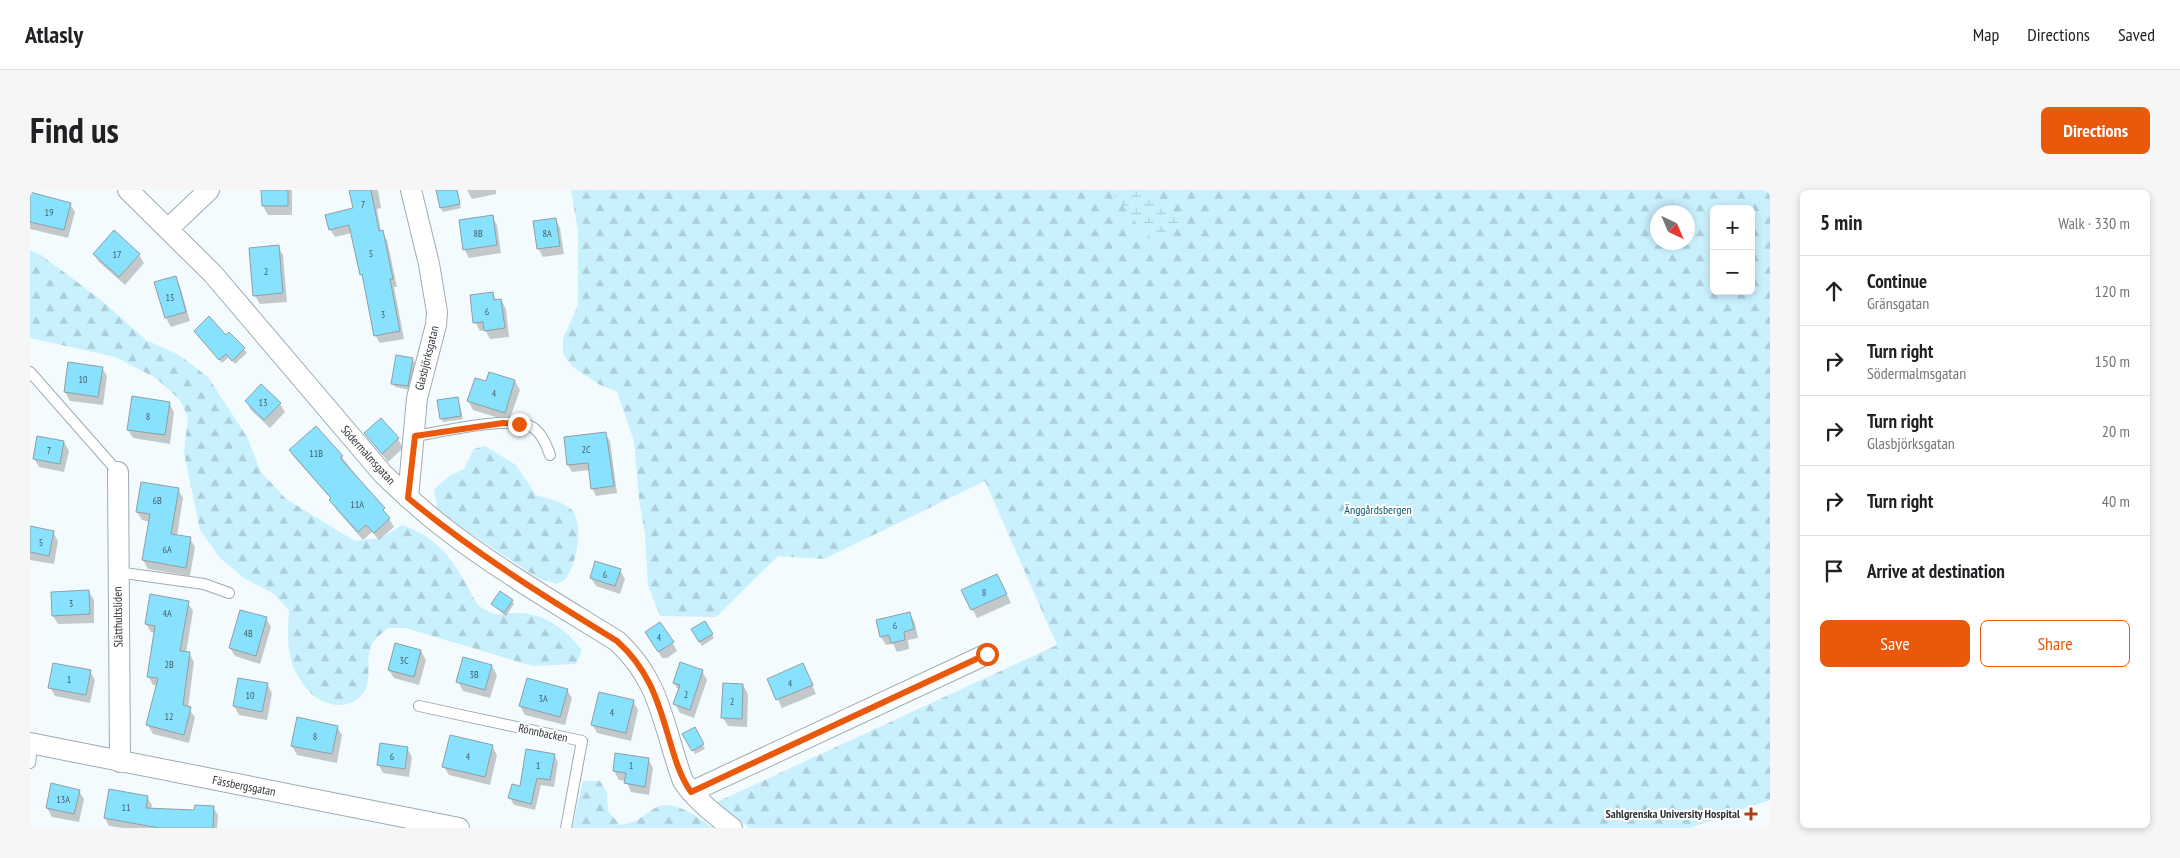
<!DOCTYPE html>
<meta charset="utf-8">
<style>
:root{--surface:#fff;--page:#f6f6f6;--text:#202124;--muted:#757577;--line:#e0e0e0;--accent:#ea580c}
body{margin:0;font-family:"PT Sans Narrow",sans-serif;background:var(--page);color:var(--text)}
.controls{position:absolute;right:15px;top:15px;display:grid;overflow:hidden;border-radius:8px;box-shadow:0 2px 8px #0003}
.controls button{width:45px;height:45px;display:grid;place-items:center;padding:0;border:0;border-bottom:1px solid var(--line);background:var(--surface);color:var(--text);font:25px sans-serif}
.compass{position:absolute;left:1620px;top:15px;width:45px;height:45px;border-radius:50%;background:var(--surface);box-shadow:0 2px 8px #0003;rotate:136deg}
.stop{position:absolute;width:15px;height:15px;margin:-11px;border:4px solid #ea580c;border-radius:50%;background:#fff}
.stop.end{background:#ea580c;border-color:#fff;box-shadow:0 1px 5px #0008}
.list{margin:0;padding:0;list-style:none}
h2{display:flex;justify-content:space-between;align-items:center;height:65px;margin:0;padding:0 20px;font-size:21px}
h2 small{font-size:16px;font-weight:400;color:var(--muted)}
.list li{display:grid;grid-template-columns:32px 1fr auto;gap:15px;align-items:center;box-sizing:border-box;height:70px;padding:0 20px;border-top:1px solid var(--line)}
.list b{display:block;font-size:19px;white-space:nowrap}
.list p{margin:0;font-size:16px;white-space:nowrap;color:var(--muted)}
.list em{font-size:16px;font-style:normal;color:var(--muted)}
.actions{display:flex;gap:10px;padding:15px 20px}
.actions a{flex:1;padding:11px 0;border:1px solid var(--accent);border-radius:8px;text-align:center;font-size:18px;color:var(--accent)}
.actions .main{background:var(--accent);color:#fff}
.icon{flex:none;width:28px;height:28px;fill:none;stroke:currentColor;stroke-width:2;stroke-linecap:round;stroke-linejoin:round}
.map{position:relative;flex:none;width:1740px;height:638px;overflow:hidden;border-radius:8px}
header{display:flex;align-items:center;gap:30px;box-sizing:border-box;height:70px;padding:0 25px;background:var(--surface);border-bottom:1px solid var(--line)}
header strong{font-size:24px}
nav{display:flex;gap:28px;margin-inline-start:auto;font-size:18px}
.intro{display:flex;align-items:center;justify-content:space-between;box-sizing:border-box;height:120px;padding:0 30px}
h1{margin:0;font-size:35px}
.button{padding:12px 22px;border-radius:8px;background:var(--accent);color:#fff;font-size:18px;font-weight:700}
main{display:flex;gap:30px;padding:0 30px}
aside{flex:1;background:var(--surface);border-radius:8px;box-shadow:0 2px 8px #0003}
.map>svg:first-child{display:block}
</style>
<header>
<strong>Atlasly</strong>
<nav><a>Map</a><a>Directions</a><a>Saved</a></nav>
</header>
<div class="intro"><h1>Find us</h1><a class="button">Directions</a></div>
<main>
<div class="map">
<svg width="1740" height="638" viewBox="0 0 1740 638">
<defs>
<pattern id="forest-firs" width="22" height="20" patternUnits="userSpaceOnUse" patternTransform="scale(1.25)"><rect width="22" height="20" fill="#c9f0fd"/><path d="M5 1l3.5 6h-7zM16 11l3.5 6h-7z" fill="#adced9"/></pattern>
<pattern id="wetland-marsh" width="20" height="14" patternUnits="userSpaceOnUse" patternTransform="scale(1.25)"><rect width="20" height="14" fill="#c9f0fd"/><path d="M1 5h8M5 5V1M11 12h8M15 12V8" fill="none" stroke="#adced9"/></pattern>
</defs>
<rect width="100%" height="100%" fill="#f4fbfe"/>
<!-- forest -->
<path fill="url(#forest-firs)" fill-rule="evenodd" d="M541,0H1740V610L1660,638H719L687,612L1027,455L955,291L794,369L748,366L686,427L630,426L618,395L615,344L609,309L604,251L587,202L568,194L542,176L533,164V149L548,115V42ZM1684,19H1721V101H1684ZM1628,22H1658V52H1628Z
M0,60L11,65L71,110L116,150L149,165L178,187L217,247L231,282L256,309L325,351L351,348L372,335C404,346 419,364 435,392C441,401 444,412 452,418C467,428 471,423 488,423C516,424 535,439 552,460L546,474L502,476L376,438H358C354,442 345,448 342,454C335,467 342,487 335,500C322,523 291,517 277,499C256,473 257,452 259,420L244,404L214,388L190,368L170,340L154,263L158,227L150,210L126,188L85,167L0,148Z
M455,256L486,275L506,305C517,308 534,312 542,320C554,334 547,374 536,388C534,391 530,392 526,394L508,388L408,322L404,300L420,285L434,279L444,259Z
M553,591H570L577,603L578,621L590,635C611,631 609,628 625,618C645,608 668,628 683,638H542Z"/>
<!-- wetland -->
<path fill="url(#wetland-marsh)" d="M1080,0H1120L1153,34L1119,49Z"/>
<!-- shadow -->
<path fill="#0003" d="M233,0H262V25H238L233,16Z
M320,0H348L351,18L347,19L351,42L357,50L367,97H364L374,149L350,153L345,145L334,90L331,84L322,43L305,47L300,39L324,19Z
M412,0H427L431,18L413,22L411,18Z
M437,0H466V4L442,9Z
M0,4L40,14L45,22L38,48L0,39Z
M462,27L467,35L471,63L439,68L434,59Z
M525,29L530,38L534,64L513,67L508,58Z
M248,57L253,65L257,112L230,114L225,106Z
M64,64L109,65L114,73L95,95L69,72Z
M145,87L150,96L160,131L141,137L136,128L125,93Z
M463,104L467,111L471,110L476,119L479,147L460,149L455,140L450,141L445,132Z
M199,144L217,163L205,174L199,167L192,173L167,145L196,146Z
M382,169L385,173L380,200L365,197L363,193Z
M39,173L72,178L77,186L73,215L40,211L35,202Z
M485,191L490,200L479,231L443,220L438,211L457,193Z
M428,208L433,229L413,232L411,228Z
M216,211L250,214L255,222L240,238L221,220Z
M139,213L144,222L140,254L103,248L98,240Z
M351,230L368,249L373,258L358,272L336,244Z
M286,238L312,267L358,327L364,337L349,350L342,342L333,350L306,319L302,310L265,268L260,260Z
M575,244L580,251L587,303L566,306L562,298L560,280L542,282L538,275Z
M34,252L39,261L34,282L9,277L4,268Z
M148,299L153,308L147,346L160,349L165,357L160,386L118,379L113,370L120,332L112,330L107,322Z
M0,338L23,342L28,351L24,374L0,370Z
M590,380L595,389L590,404L566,396L561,388Z
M972,394L981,413L947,428L933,401Z
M59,402L64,410V433L28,434L23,426Z
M482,410L484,414L476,426L462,414Z
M158,413L163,421L156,463H159L164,472L158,518L165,527L159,553L123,544L118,535L127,496L123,495L118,486L125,443L121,442L116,434Z
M880,424L885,433L888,448L878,450L879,459L867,462L863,454L856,455L851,447L848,431Z
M236,428L241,437L230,474L205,466L200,458Z
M674,433L684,448L672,456L662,440Z
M622,451L642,452L647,461L637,468H632Z
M391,461L396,470L389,495L364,488L359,480Z
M773,474L786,504L752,518L738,489Z
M462,476L467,485L460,508L433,501L428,492Z
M60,481L65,490L60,513L25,506L20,497Z
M672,481L677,490L664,528L650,523L645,514L649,501L644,493Z
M209,489L237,494L242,503L237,530L209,525L204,516Z
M713,495L718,504L717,537L698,536L693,528Z
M537,500L542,508L535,535L495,525L490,516Z
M603,511L608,520L601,551L567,543L562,534Z
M307,537L312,545L307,573L267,565L262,556Z
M664,539L675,559L665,564L654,545Z
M462,556L467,565L460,595L419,585L414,577Z
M377,558L382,567L379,587L353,583L348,574Z
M586,564L618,569L623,578L619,605L601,602L596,591L589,590L584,581Z
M524,565L528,572L524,597L511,595L505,620L484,615L480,608Z
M49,601L54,609L49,632L22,627L17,618Z
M117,607L122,615L121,619L166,621L183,617L188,625L187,638H93L79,636L75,628Z"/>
<!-- building -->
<path fill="#88e1fd" stroke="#8f9fa4" d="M231,0H258V16H232Z
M319,0H341L349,41L353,40L363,89H360L370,141L344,146L332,84L330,85L319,35L299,40L295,25L323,18Z
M406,0H427L430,14L410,18Z
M0,2L41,13L34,40L0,32Z
M463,25L467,55L433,60L429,30Z
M526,28L530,56L507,59L503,31Z
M84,40L110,64L89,87L63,64Z
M249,55L253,103L223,106L219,58Z
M146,86L156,122L135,128L124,92Z
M463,102L464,110L471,109L475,138L454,141L453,132L443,133L440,105Z
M179,126L196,145L199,142L215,158L202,171L196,164L189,170L164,141Z
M366,165L383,168L378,196L361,194Z
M38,172L73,177L68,207L34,202Z
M459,182L485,190L475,223L437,211L445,188L456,191Z
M231,194L251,213L234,230L215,211Z
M102,206L140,212L135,245L97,240Z
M428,207L431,226L410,229L407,210Z
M351,228L369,248L352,264L334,243Z
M286,236L313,266L310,268L355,318L353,320L360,328L344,343L336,335L328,342L299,310L301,308L259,260Z
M576,242L584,296L561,299L558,273L537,275L534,247Z
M7,246L34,251L30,274L3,269Z
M111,292L149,298L141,344L161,347L156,378L112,370L120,324L106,322Z
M0,336L24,341L19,366L0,362Z
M565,371L591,379L585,396L560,388Z
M967,384L977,404L941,420L931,400Z
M59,400L60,424L22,426L21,402Z
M470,401L483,410L474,423L461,414Z
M120,404L159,411L150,461L160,462L153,515L161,517L154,545L116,535L128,488L117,487L125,436L115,434Z
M210,420L237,427L226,466L199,458Z
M880,422L884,439L874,442L875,450L861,453L859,445L850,447L846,430Z
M675,431L683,444L669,452L661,439Z
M630,432L644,452L628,462L615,442Z
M365,453L391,460L384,487L358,480Z
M433,467L462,475L455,500L426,492Z
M650,472L673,480L660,520L643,514L650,495L643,493Z
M23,473L61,480L56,505L18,498Z
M773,473L783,495L746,510L737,489Z
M208,488L238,493L232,522L203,516Z
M497,488L538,499L530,527L489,516Z
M693,493L713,494L712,529L691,528Z
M569,502L604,510L596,543L561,535Z
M267,527L308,536L302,564L261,556Z
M665,537L674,554L662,561L652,544Z
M420,545L463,555L455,587L412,577Z
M350,553L378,557L375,579L347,575Z
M496,559L525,564L520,590L507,588L501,614L478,608L482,594L490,596Z
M585,563L619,568L615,597L594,593L596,583L583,581Z
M21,593L50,600L44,624L16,618Z
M79,599L118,606L116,618L164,620L165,615L184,616L183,638H129L74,628Z"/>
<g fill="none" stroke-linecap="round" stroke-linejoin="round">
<!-- lane casing -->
<g stroke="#9cacb2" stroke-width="12">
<path id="lane" d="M0,182L88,282
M385,246C411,242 478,226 500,236C511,241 516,254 520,265
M87,382L174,394L199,403
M389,516L552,551L536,638
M0,573L3,553"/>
</g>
<!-- street casing -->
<g stroke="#9cacb2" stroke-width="22">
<path id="street" d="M98,0L183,84L353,284C372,302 392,321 413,337C467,379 529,415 587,451C632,492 633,538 653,591C666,610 684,624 702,638
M139,38L179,0
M88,282L90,572
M378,308L387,208L406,135L407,122L399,74L381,0
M0,553L429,638
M661,602L957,464"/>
</g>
<!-- lane -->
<use href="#lane" stroke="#fff" stroke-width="10"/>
<!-- street -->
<use href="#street" stroke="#fff" stroke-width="20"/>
</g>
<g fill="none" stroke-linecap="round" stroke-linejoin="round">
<!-- route -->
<path stroke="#ea580c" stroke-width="6" d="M489,234L473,233L385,246L378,308C443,362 515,407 587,451C617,478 627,507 638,545C644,565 649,585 661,602L957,464"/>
</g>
<!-- markers -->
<path fill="#a8421a" stroke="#fff" stroke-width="2" d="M1718.5 616.5h5v5h5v5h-5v5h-5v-5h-5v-5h5z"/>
<g text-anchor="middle" stroke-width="4" stroke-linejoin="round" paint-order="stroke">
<!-- number labels -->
<g font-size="10" fill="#445f68">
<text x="333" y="18">7</text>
<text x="19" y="26">19</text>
<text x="448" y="47">8B</text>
<text x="517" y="47">8A</text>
<text x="341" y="67">5</text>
<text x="87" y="68">17</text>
<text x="236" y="85">2</text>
<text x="140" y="111">15</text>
<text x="457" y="125">6</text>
<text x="353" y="128">3</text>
<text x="53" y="193">10</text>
<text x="464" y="207">4</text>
<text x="233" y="216">13</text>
<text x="118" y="230">8</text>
<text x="556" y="263">2C</text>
<text x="19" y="264">7</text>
<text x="286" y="267">11B</text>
<text x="127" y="314">6B</text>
<text x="327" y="318">11A</text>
<text x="11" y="356">5</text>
<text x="137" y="363">6A</text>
<text x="575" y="388">6</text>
<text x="954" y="406">8</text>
<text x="41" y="417">3</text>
<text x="137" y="427">4A</text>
<text x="865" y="439">6</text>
<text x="218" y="447">4B</text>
<text x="629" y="451">4</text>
<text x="374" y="474">3C</text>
<text x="139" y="478">2B</text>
<text x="444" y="488">3B</text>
<text x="39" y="493">1</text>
<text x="760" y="497">4</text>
<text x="656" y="508">2</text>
<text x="220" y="509">10</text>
<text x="513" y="512">3A</text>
<text x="702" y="515">2</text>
<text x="582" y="526">4</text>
<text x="139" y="530">12</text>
<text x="285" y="550">8</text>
<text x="362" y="570">6</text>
<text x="438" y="570">4</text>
<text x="508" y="579">1</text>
<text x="601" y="579">1</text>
<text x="33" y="613">13A</text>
<text x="96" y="621">11</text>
</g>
<!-- street labels -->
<g font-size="12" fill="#2e3437" stroke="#fff">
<text transform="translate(397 168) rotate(-76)" y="4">Glasbjörksgatan</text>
<text transform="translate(338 265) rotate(48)" y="4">Södermalmsgatan</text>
<text transform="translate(88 427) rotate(-91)" y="4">Slätthultsliden</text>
<text transform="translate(513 543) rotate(12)" y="4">Rönnbacken</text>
<text transform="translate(214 596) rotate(11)" y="4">Fässbergsgatan</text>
</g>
<!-- park labels -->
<g font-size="12" fill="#09586b" stroke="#fff">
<text x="1348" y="324">Änggårdsbergen</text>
</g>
<!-- poi labels -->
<g font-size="12" font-weight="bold" fill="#2e3437" stroke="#fff" text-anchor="end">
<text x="1710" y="628">Sahlgrenska University Hospital</text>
</g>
</g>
</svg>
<div class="controls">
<button>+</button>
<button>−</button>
</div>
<svg class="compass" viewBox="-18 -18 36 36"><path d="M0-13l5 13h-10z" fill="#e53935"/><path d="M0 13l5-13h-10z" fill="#757577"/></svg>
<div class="stop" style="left:957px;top:464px"></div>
<div class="stop end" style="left:489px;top:234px"></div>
</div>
<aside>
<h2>5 min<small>Walk · 330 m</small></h2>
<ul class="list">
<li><svg class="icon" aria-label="ahead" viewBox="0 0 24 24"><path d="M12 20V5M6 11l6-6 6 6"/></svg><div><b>Continue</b><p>Gränsgatan</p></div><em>120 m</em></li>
<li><svg class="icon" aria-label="right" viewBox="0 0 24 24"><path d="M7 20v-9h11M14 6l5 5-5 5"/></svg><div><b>Turn right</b><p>Södermalmsgatan</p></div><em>150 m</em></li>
<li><svg class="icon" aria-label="right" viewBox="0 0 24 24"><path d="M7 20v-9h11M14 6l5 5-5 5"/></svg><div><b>Turn right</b><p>Glasbjörksgatan</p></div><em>20 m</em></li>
<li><svg class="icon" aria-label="right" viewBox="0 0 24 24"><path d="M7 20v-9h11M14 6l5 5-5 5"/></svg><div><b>Turn right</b></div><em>40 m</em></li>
<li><svg class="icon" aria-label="arrive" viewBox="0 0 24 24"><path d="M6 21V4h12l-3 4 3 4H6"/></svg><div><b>Arrive at destination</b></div></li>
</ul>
<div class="actions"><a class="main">Save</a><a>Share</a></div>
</aside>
</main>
